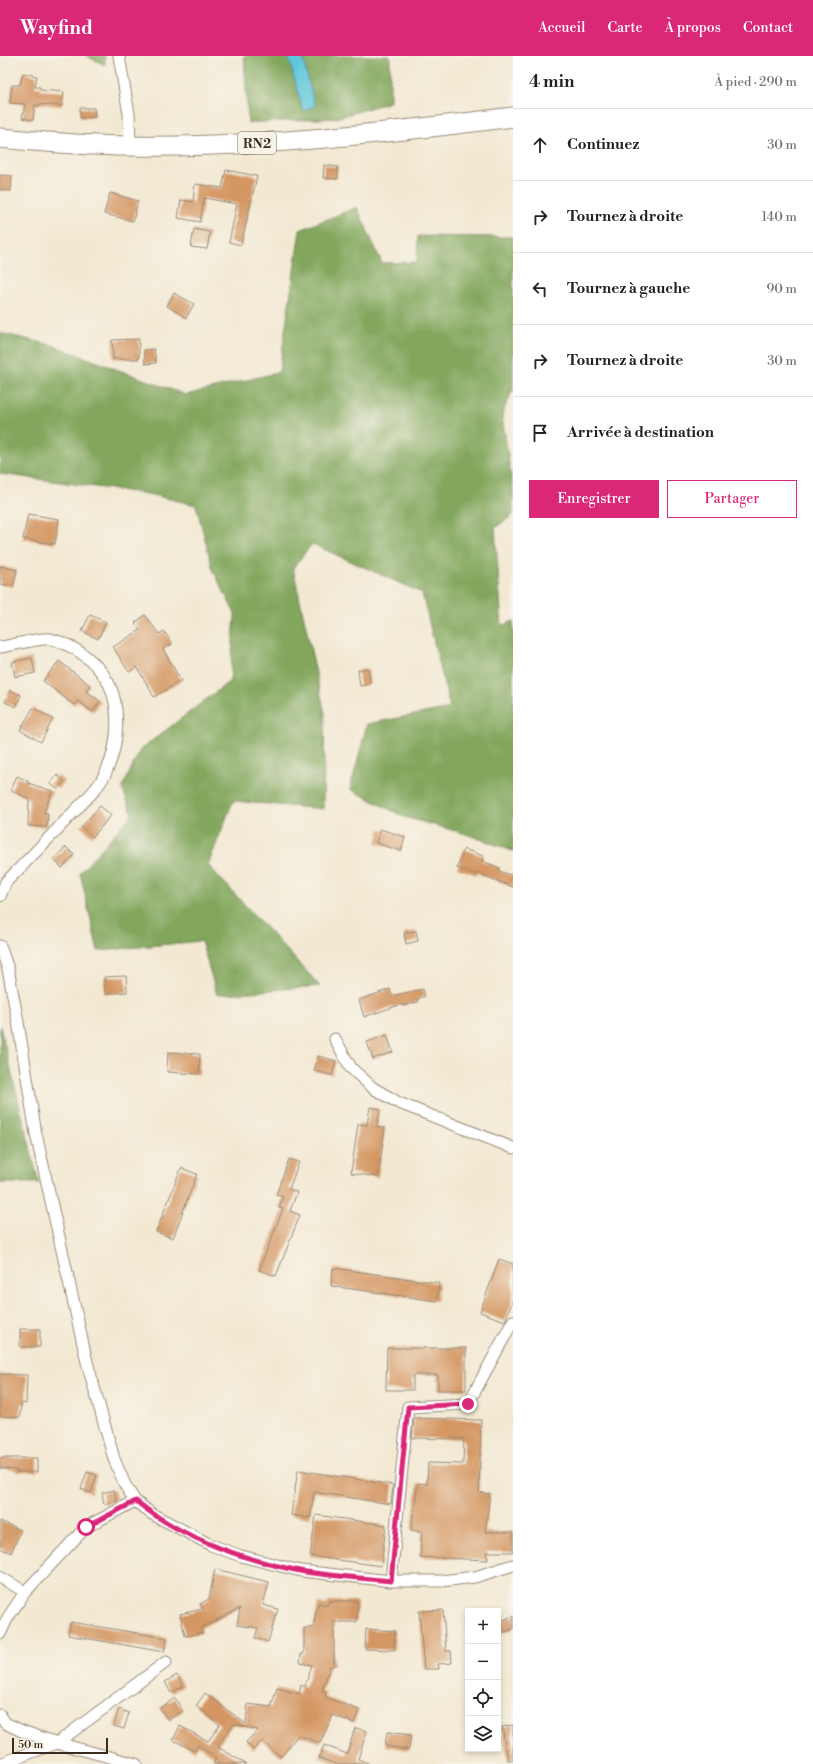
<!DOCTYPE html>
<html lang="fr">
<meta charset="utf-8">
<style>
:root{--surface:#fff;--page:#f6f6f6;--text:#222;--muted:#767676;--line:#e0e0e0;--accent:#db2777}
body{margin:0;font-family:"Libre Bodoni",serif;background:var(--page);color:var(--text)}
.controls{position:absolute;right:12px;bottom:12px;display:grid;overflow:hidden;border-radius:0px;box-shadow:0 2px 6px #0003}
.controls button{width:36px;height:36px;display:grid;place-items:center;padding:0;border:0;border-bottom:1px solid var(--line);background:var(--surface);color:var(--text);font:20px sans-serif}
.scale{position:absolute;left:12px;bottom:10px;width:96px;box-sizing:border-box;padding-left:4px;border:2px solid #3b2a1e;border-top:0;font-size:11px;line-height:14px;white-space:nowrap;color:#3b2a1e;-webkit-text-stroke:3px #f7f3e8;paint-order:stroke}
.stop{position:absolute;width:12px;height:12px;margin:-9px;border:3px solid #db2777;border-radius:50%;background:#fff}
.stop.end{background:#db2777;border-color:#fff;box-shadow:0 1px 4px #0008}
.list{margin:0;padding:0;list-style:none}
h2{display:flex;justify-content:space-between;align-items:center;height:52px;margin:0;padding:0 16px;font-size:17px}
h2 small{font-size:13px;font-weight:400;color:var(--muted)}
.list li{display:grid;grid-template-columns:26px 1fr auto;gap:12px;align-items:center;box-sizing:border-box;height:72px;padding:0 16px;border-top:1px solid var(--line)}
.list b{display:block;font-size:15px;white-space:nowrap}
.list em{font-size:13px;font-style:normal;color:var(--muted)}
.actions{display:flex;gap:8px;padding:12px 16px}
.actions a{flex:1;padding:9px 0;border:1px solid var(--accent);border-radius:0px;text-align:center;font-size:14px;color:var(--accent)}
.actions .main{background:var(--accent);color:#fff}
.icon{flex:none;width:22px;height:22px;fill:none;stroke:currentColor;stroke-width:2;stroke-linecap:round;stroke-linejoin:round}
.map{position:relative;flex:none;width:513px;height:1708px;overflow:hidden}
header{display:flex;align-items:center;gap:24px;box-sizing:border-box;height:56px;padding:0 20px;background:var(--accent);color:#fff}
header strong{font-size:19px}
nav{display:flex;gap:22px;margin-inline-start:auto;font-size:14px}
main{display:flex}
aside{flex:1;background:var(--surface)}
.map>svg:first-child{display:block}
</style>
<header>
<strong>Wayfind</strong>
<nav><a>Accueil</a><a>Carte</a><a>À propos</a><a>Contact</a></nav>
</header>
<main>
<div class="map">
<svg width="513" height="1708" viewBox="0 0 513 1708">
<rect width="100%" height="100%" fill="#f7f3e8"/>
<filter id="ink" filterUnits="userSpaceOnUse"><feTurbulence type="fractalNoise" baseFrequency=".025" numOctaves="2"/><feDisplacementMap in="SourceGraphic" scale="8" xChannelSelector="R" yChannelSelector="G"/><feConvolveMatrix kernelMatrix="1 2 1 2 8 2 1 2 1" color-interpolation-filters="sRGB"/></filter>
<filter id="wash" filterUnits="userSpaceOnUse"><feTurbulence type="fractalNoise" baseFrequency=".012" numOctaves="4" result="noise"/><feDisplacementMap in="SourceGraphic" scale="16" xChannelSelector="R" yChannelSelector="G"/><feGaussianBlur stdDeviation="0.9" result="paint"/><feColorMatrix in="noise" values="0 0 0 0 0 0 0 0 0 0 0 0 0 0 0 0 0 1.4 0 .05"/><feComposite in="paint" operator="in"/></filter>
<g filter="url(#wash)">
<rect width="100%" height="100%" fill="#f3e9d3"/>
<!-- forest -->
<path fill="#81a65c" stroke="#5e683d" d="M86,0H105V9Z
M244,0H390V46L336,62L248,67Z
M357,151L382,207L417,206L418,180L513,181V334L502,358L513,435V459L495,472L502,570L513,565V795L463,777L404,761L350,733L367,668L450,652L422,537L312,488L293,512L325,658L323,753L233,745L208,809L320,930L217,939L201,885L98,895L80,817L132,758L122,732L140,694L230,625L235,558L213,514L196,449L148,438L0,418V277L52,289L186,339L279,316L300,174Z
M0,970L39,1127H0Z"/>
<!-- water -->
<path fill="#61c8dd" stroke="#4e797e" d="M288,0H302L315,50L303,55Z"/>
<g id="blocks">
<!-- building -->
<path fill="#d49662" d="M23,17L37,20L35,31H40V34L64,36L62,50L39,48V50L35,49L33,64L22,62L25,48L10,47L12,29H20Z
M80,52H94L95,61L80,62Z
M324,109L338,111L337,123L323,122Z
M226,114L257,120L241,189L229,186L237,148L204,142L200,166L178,162L181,144L193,146L195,128L222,132Z
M0,119L12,120L11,135L0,134Z
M110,137L138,145L133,165L104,158Z
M194,173L210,176L207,193L191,191Z
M174,237L194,248L186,262L167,250Z
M139,283V303H113L112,284Z
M154,293L156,307L145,308L144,294Z
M28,458L59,463L55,488L23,483Z
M0,510L17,514L13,531L0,528Z
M90,559L106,566L98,583L82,575Z
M145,559L159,578L164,575L172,588L163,593L181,625L154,641L137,611L129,616L113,591L140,574L135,567Z
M32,602L35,617L15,621L12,606Z
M59,605L90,629L86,635L100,645L93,656L78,645L74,649L43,625Z
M368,612L370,628L360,630L358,614Z
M10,634L21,639L16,651L5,646Z
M33,652L53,663L41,686L20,674Z
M57,719L64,725L58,733L50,728Z
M17,720L28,725V727L52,735L44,757H48L47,771L28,770L29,743L11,734Z
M100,750L111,759L93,781L81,771Z
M380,773L405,781L401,795L376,787Z
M66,791L74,799L62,812L53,803Z
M464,793L483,800L482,805L500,812L499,815L513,820V831L477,817V819L457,812Z
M416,875L418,885L406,888L404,877Z
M126,920L127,936L105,938L104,921Z
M390,933L392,940L423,933L425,940L417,943L418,946L402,950V948L364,961L359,944Z
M387,979L393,996L373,1003L367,986Z
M168,996L200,998L199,1018L167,1016Z
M318,1000L336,1005L332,1019L314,1015Z
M370,1051L380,1053L377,1071L385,1072L378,1121L351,1117L358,1068L367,1069Z
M289,1103L299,1106L289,1133L297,1136L290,1155L300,1159L276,1220L259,1214L283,1153L279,1152L283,1141L276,1139Z
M181,1112L197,1118L173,1182L156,1176Z
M499,1203L513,1208V1243L505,1265L480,1256Z
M333,1212L439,1227L437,1245L331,1230Z
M20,1273H40V1291H20Z
M387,1292H466V1334H438V1319H413V1334H386Z
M0,1318L27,1319L26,1348L21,1347L20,1361L0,1360Z
M414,1362L481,1364L479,1436L490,1438L485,1476H513V1496H486L488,1504L420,1501L422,1476L411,1474L418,1427L427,1428L428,1407L463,1408L464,1383L412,1382Z
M0,1402H37V1416H16V1414L0,1412Z
M298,1414L393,1429L391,1448L314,1436L310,1462L291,1459Z
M87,1416L97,1419L91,1437L81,1433Z
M114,1434L117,1445L104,1448L102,1437Z
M316,1459L386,1469L381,1510L310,1500Z
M0,1465L21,1474L11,1497L0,1492Z
M215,1513L269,1526L263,1549L278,1553L268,1586L255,1582L258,1572L237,1569L240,1552L201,1572L202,1577L185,1580L180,1558L203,1553L200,1548L209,1543Z
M329,1545H357V1566H334V1610H330L322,1636L326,1637L325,1641L359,1654L354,1667L333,1659L320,1687L298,1679L281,1701L262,1685L253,1694L246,1686L258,1674L233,1668L218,1689H219L218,1691L246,1708H213L216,1702L198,1689L195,1695L173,1684L180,1670L208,1685L220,1669L196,1650L205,1637L246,1668L248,1648L271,1651L277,1632L299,1638L301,1629L305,1631L312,1609L300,1607L301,1598H304V1572H313L318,1547L327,1549Z
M443,1554L446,1595H451L452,1607L438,1608L439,1613H424L419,1555Z
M513,1560V1573L502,1577L498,1566Z
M71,1566L167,1582L164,1596L68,1579Z
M366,1573L395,1575L394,1594L365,1593Z
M177,1619L183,1630L171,1637L165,1626Z
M175,1642L183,1655L168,1664L160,1652Z
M119,1653L129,1657L124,1673L114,1670Z
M513,1669V1704H508L502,1671Z
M355,1672L367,1675L358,1703L370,1708H336L319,1702L324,1689L347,1698Z
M387,1676L411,1679L409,1694L385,1690Z"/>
</g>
</g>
<g filter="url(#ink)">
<use href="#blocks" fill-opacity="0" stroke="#978a78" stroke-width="1"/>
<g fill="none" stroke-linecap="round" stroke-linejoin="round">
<!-- minor casing -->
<g stroke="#978a78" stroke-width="13">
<path id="minor" d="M119,0L129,58L130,90
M0,591C10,590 42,581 51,583C74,589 98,606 109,628C121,653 118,690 107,714C99,733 81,748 67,763C47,784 27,805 6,826L0,840
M0,890L8,913L18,966L36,1078L87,1306L114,1403L125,1429L135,1445L152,1458L211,1489L241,1500L301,1515L391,1525H441L475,1521L513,1509
M335,983L351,1012L373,1032L399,1047L513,1092
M0,1521L25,1536
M391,1525L408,1351L468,1348L513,1265
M0,1578L7,1563L25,1536L86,1471L135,1445
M0,1659L5,1667L22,1675L57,1687L136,1708
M0,1708L57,1687L166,1606"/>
</g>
<!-- trunk casing -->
<g stroke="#978a78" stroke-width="21">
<path id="trunk" d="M0,82C43,86 86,90 130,90C258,92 386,77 513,61"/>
</g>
<!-- minor -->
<use href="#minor" stroke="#fff" stroke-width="11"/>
<!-- trunk -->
<use href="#trunk" stroke="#fff" stroke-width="19"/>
</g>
</g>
<g fill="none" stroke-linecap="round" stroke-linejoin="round" filter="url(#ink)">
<!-- route -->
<path stroke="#db2777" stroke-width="5" d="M86,1471L136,1445C182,1483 242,1503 300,1515C330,1520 361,1522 391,1525L408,1351L468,1348"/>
</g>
<g text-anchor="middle" stroke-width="3.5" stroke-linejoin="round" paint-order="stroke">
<!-- shield labels -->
<rect fill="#f7f3e8" stroke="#73665b" stroke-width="1" x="238" y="76" width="38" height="22" rx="3"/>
<g font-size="13" font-weight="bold" fill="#3b2a1e">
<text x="257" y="92">RN2</text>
</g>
</g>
</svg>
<div class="controls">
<button>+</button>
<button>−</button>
<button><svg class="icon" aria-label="locate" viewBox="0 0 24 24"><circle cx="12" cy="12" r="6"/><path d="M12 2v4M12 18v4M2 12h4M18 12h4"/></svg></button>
<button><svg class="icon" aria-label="layers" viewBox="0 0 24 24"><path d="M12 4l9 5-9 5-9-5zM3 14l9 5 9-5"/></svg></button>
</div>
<div class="scale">50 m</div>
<div class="stop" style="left:86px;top:1471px"></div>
<div class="stop end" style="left:468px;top:1348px"></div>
</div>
<aside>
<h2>4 min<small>À pied · 290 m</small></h2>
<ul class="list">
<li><svg class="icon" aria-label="ahead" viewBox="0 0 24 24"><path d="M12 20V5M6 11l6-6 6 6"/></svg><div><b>Continuez</b></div><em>30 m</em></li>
<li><svg class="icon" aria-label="right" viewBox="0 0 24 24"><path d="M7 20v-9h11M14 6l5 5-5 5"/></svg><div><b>Tournez à droite</b></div><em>140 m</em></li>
<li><svg class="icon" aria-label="left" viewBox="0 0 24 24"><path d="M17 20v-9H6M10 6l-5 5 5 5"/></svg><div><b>Tournez à gauche</b></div><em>90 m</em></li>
<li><svg class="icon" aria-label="right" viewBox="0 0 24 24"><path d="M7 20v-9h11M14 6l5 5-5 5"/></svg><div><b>Tournez à droite</b></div><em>30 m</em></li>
<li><svg class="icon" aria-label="arrive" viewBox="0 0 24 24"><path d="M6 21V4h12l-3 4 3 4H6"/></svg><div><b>Arrivée à destination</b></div></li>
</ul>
<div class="actions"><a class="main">Enregistrer</a><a>Partager</a></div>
</aside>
</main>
